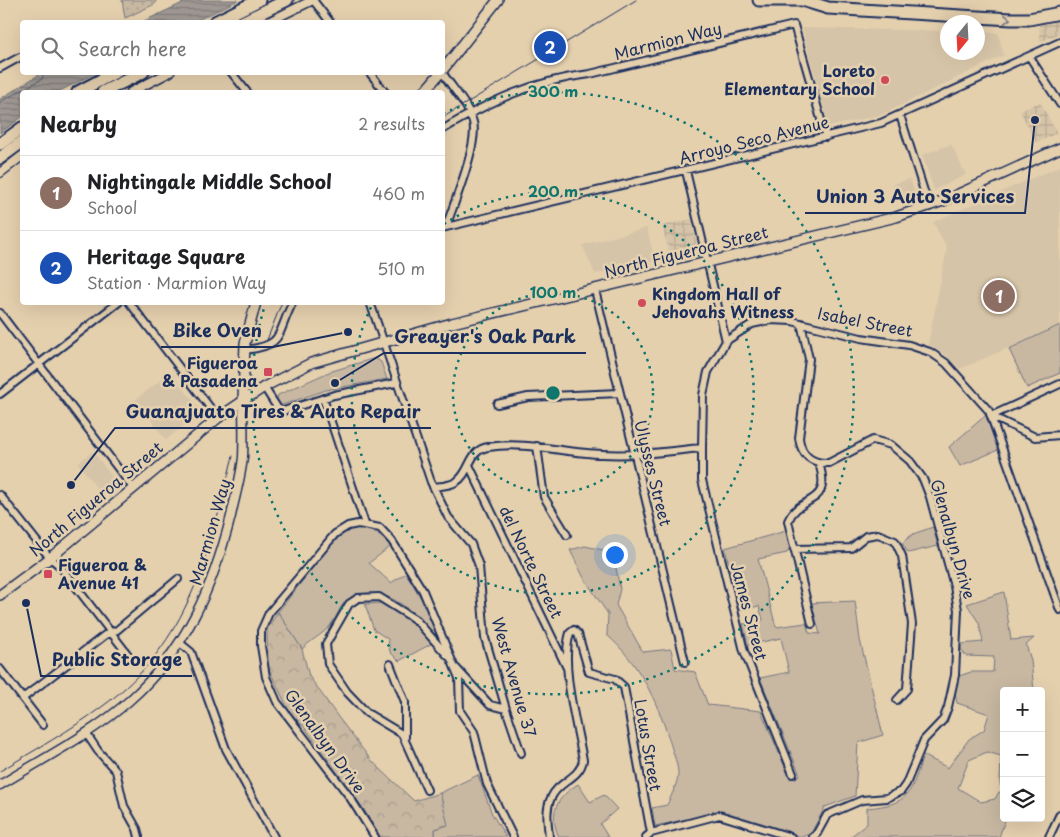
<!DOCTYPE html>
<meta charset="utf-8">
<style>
:root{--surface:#fff;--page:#f2f2f2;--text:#202124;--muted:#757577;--line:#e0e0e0;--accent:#d1495b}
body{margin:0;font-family:"Playpen Sans",sans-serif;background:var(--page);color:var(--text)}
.controls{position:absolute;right:15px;bottom:15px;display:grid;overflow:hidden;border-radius:5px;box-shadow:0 5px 20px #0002}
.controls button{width:45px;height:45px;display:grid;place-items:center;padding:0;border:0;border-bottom:1px solid var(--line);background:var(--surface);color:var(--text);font:25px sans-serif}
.compass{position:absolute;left:940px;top:15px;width:45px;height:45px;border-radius:50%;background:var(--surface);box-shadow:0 5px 20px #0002;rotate:198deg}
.you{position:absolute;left:614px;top:554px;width:18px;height:18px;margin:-12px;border:4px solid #fff;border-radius:50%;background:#1a73e8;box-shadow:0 0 0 8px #1a73e833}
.badge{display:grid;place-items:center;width:32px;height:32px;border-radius:50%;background:var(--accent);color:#fff;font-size:16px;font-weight:700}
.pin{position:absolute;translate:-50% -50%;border:2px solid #fff;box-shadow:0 1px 5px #0006}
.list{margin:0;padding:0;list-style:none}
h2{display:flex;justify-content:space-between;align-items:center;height:65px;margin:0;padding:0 20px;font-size:21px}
h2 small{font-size:16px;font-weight:400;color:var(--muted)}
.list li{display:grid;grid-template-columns:32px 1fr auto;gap:15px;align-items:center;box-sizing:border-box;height:75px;padding:0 20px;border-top:1px solid var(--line)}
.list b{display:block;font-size:19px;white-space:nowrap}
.list p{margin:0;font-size:16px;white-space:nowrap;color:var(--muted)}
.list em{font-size:16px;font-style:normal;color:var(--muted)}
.icon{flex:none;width:28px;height:28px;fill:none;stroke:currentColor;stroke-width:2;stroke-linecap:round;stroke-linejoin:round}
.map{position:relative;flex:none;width:1060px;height:837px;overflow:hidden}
.search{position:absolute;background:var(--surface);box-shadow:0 5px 20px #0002;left:20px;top:20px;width:425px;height:55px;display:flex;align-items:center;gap:12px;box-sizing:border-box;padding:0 18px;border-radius:5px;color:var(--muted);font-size:19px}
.panel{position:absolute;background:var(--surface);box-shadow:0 5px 20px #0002;left:20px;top:90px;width:425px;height:215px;border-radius:5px}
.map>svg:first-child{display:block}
</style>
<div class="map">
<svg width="1060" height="837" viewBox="0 0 1060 837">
<defs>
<pattern id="industrial-grid" width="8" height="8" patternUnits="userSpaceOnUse" patternTransform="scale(1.25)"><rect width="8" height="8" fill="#d6c4a8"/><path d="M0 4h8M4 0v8" fill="none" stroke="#b7a993"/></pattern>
<pattern id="forest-crowns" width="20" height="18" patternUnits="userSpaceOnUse" patternTransform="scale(1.25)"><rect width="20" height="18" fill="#c8b8a2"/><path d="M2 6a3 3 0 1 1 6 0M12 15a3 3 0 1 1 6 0" fill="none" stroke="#ab9e8e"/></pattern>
<pattern id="garden-dots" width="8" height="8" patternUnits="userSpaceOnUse" patternTransform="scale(1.25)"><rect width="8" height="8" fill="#c8b8a2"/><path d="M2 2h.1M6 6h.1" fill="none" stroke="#ab9e8e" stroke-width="1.8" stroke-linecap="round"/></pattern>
<pattern id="water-rules" width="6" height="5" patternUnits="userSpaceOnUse" patternTransform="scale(1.25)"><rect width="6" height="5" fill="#a09993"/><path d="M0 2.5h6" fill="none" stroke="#827d7b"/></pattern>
</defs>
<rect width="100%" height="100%" fill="#e5d0ae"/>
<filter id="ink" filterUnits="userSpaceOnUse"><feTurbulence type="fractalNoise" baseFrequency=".02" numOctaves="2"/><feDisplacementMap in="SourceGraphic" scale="10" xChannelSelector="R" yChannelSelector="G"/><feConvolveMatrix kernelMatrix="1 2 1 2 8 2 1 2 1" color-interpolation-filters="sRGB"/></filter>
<g filter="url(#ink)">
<!-- built -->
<path fill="#d6c4a8" d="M802,28L947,31L948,52H978V32L998,33L1004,55L883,114L829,127Z
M951,144L966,175L934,190L922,155Z
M1060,166V374L1027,389L1008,348L960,369L947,356L928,344L947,248L933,222Z
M910,179L916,197L898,202L893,184Z
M647,228L655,261L595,274L582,245Z
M171,372L201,411L166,440L135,400Z
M93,451L116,482L101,494L78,463Z"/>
<!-- industrial -->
<path fill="url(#industrial-grid)" d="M1060,20V33L1040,42L1039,25Z
M1040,102L1057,133L1036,143L1020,111Z
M691,219L698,250L670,256L662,226Z"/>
<!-- green -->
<path fill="#c8b8a2" stroke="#727480" d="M1060,325V373L1027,388L1009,349Z
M375,358L381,362L387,379L326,390L279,406L276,401L278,395L329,372Z
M986,415L998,450L960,466L949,447Z
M933,527L938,546L908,553L902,543L913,534Z
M358,528C372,529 381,536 391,546L369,563L391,583L406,573L425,605L439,639C420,617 385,581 352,597C338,604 337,621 326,630C318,637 310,641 302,649L278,612L329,547L347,530Z
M786,531L790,546L787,553L758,559L776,627L806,623L809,633L820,634L811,603L855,601L860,640L883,735L858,743L855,796L825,807L811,833L802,837L727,814H711L655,826L652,808L667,805C671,796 679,781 678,772C677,761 672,750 669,739C656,699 639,663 607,635L608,614L584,578L570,550L585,546L613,552L620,589L616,605L643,652L671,649L675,669L695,672L708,705L761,711L790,779L800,775L760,678L789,672L781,638L748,645L743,624L763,620L759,606L740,610L725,548Z
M1004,592L1011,640L1034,638L1026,645L1031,660L1034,691H1004V785L1001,787L1000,783L1001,756L987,752L969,760L958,788L981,802L995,799L999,792L1004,794V818H1006L999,837H850L867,824V808C910,804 911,794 923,755L948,768L969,739L984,730L989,714L957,703L955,693L959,676L971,672H993L994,657L966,656L961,649V644L983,642L979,623L967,604Z
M381,603C402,613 417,626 431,644L399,661L390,652L388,639L374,630L365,604Z
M478,775L492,814L506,837H435V829L447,825L440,793Z
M578,784L590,802L604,795L617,809L600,824L608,837H559C548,813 557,797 578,784Z"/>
<!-- forest -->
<path fill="url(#forest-crowns)" stroke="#727480" d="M278,612L302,649L309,676L338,717L371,760L414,801L440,793L448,825L435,829V837H380L363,808L305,728L289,711L268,667L267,629Z"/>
<!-- garden -->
<path fill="url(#garden-dots)" stroke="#727480" d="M122,0H156L155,4L125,18Z"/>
<!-- water -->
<path fill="url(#water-rules)" stroke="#6b6f7e" d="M189,0H238L194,22H142Z
M43,72L95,73L58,92H22V117L0,133V99Z"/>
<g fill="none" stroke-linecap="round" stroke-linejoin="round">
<!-- shore -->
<path stroke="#505973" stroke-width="1" d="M0,102L42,79L44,72"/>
<!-- minor casing -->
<g stroke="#1b2f5e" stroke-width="10">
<path id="minor" d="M313,0L330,22
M1029,56L1060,104
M0,68L20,57
M231,72L247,92
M369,72L385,92
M442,72C452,88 468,104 473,122C479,143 454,203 446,227
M900,115L929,207
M442,130C492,100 533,81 590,74L794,25L826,137
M686,171L726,341
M442,228L881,123L1060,42
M595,290L685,662
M129,302L218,418
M370,302L431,482L448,517L471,544L479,566L485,638L506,709L521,753
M0,313L133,488
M801,323L809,359L799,438C801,455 812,464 829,463L873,440L891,445L910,461L923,479L930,497L954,586L958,610L955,675L948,707L943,720L924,740L906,784L901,791L887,798L862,800L827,815L816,835L813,837
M245,350C286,345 276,334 293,302
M264,387L280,412L334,395L396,383
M0,394L119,302
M323,398L365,524
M497,404L528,397L619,393
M991,416L1060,384
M991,416L1035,437L1060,435
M537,446L544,497L567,535
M702,448V480L744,651L793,774
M469,465L567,668
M433,487C441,486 449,486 456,482C471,473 468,450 488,447C527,441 564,453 602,454C636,456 669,451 702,448L703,395L708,372L726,341L752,324L771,320L792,321L861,338L909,345L930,352L946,363L989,411L1060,610
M0,495L50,558L60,566L129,656
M794,549L851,548L866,536L878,534L895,541L902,556L912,624L907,689L897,700
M812,624L788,521C800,493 833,508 819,463
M180,643L191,652L226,749L274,837
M390,664L405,702V737
M456,668L490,705L506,709
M0,669L43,725
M23,698L105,635L117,630L178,579
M86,733L98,751L116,771L124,806L137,829L139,837
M427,790L402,734L367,713L347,692L328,664L326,644L349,604L358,598L379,597L416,620L448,656
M375,837L349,796L277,702L266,677L261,646V631L269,613L335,534L348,526L358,524L380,528L392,541L423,591L459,678L460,711L474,732L487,784L513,837
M549,837C548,824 545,810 551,798C558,781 580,779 583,760C577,726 560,665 570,633L574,630L578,634L589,672L615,679L624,687L651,833
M646,837L651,833L719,815L791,837
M1049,837L1060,814"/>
</g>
<!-- tertiary casing -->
<g stroke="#1b2f5e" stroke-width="11">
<path id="tertiary" d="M268,22L313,0
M131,92L170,72
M0,173L22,156
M0,785C44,758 92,734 130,700C186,650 213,587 231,516C235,497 241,477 243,457C244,438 243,419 243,400"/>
</g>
<!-- secondary casing -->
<g stroke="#1b2f5e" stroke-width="12">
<path id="secondary" d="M442,71L498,0
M424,92L441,72
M243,400L245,343L256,302
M0,595L50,558L218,418L264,387L311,363L452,323L896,217L943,201L1060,148"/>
</g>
<!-- motorway casing -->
<g stroke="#1b2f5e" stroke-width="15">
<path id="motorway" d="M759,0H808
M802,0L828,8L1011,19H1029L1060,13
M215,22L259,0
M242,22L287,0
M78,92L116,72
M103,92L143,72
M0,144L22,128
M0,158L22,142"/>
</g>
<!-- minor -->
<use href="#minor" stroke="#e5d0ae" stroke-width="6"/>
<!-- tertiary -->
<use href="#tertiary" stroke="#e5d0ae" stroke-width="8"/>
<!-- secondary -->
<use href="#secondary" stroke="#e5d0ae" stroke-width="9"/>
<!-- motorway -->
<use href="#motorway" stroke="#e5d0ae" stroke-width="11"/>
<!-- tram -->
<path stroke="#1b2f5e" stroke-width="1" d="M442,118L636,0
M267,340L282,302
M0,771C35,750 71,730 103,706C190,642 208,555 233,456"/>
</g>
<!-- one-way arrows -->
<defs><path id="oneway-chevron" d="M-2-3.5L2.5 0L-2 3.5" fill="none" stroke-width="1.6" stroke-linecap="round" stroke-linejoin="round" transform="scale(1.25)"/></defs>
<use stroke="#808086" href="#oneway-chevron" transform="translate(1007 19) rotate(3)"/>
</g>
<!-- distance rings -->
<g fill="none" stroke="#0f766e" stroke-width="2.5" stroke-dasharray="2.5 5">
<circle cx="553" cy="393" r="100"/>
<path d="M444 224A201 201 0 1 1 373 303"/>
<path d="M443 113A301 301 0 1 1 265 305"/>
</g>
<!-- markers -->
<g fill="#d1495b" stroke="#e5d0ae" stroke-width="2">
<circle cx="885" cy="80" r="5"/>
<circle cx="642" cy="303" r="5"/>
<rect x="263" y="367" width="10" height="10" rx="2.5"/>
<rect x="43" y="569" width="10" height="10" rx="2.5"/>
</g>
<g text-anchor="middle" stroke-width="5" stroke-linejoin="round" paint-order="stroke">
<!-- street labels -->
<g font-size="16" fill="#1b2f5e" stroke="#e5d0ae">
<text transform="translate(668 41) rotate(-14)" y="6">Marmion Way</text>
<text transform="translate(754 140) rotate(-14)" y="6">Arroyo Seco Avenue</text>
<text transform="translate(686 252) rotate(-14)" y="6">North Figueroa Street</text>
<text transform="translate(865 322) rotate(11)" y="6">Isabel Street</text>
<text transform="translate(653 473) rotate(76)" y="6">Ulysses Street</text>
<text transform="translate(96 499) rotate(-40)" y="6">North Figueroa Street</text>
<text transform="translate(210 532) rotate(-74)" y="6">Marmion Way</text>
<text transform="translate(953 539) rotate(74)" y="6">Glenalbyn Drive</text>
<text transform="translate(531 562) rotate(64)" y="6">del Norte Street</text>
<text transform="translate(749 611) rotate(75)" y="6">James Street</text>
<text transform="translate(514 677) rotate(74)" y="6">West Avenue 37</text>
<text transform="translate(325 741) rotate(54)" y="6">Glenalbyn Drive</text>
<text transform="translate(648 745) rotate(80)" y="6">Lotus Street</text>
</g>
<!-- poi labels -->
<g font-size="16" font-weight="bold" fill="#1b2f5e" stroke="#e5d0ae" text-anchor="end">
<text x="875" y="77">Loreto<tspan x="875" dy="18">Elementary School</tspan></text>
<text x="652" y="300" text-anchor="start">Kingdom Hall of<tspan x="652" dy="18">Jehovahs Witness</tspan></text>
<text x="258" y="369">Figueroa<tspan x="258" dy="18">&amp; Pasadena</tspan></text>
<text x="58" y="571" text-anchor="start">Figueroa &amp;<tspan x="58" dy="18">Avenue 41</tspan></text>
</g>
</g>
<circle cx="553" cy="393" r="8" fill="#0f766e" stroke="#e5d0ae" stroke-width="2.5"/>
<g font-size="15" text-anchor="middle" font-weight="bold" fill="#0f766e" stroke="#e5d0ae" stroke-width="5" stroke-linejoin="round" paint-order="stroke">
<text x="553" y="97">300 m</text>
<text x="553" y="197">200 m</text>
<text x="553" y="298">100 m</text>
</g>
<!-- callouts -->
<path fill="none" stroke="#1b2f5e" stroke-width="2" d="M1035 120L1025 213H805M348 332L273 347H161M335 383L384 353H586M71 485L115 428H431M26 603L41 676H192"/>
<g fill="#1b2f5e" stroke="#e5d0ae" stroke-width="2">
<circle cx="1035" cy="120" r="5"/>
<circle cx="348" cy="332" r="5"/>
<circle cx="335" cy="383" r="5"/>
<circle cx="71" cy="485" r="5"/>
<circle cx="26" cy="603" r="5"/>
</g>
<g font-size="18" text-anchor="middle" font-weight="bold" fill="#1b2f5e" stroke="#e5d0ae" stroke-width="5" stroke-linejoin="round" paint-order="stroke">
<text x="915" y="203">Union 3 Auto Services</text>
<text x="217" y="337">Bike Oven</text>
<text x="485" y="343">Greayer's Oak Park</text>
<text x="273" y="418">Guanajuato Tires &amp; Auto Repair</text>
<text x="117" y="666">Public Storage</text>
</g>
</svg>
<div class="controls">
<button>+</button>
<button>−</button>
<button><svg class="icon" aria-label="layers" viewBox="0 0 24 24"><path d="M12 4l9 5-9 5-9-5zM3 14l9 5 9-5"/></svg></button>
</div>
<svg class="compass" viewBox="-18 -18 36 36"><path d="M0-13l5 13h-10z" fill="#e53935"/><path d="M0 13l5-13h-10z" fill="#757577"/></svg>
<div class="you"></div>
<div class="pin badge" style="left:999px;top:296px;background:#8d6e63">1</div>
<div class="pin badge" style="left:550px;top:47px;background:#1a4fb4">2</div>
<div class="search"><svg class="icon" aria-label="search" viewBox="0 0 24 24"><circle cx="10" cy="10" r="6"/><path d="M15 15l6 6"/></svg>Search here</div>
<section class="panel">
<h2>Nearby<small>2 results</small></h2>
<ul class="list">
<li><span class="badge" style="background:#8d6e63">1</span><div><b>Nightingale Middle School</b><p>School</p></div><em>460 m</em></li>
<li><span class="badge" style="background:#1a4fb4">2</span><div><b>Heritage Square</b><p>Station · Marmion Way</p></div><em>510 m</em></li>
</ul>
</section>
</div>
